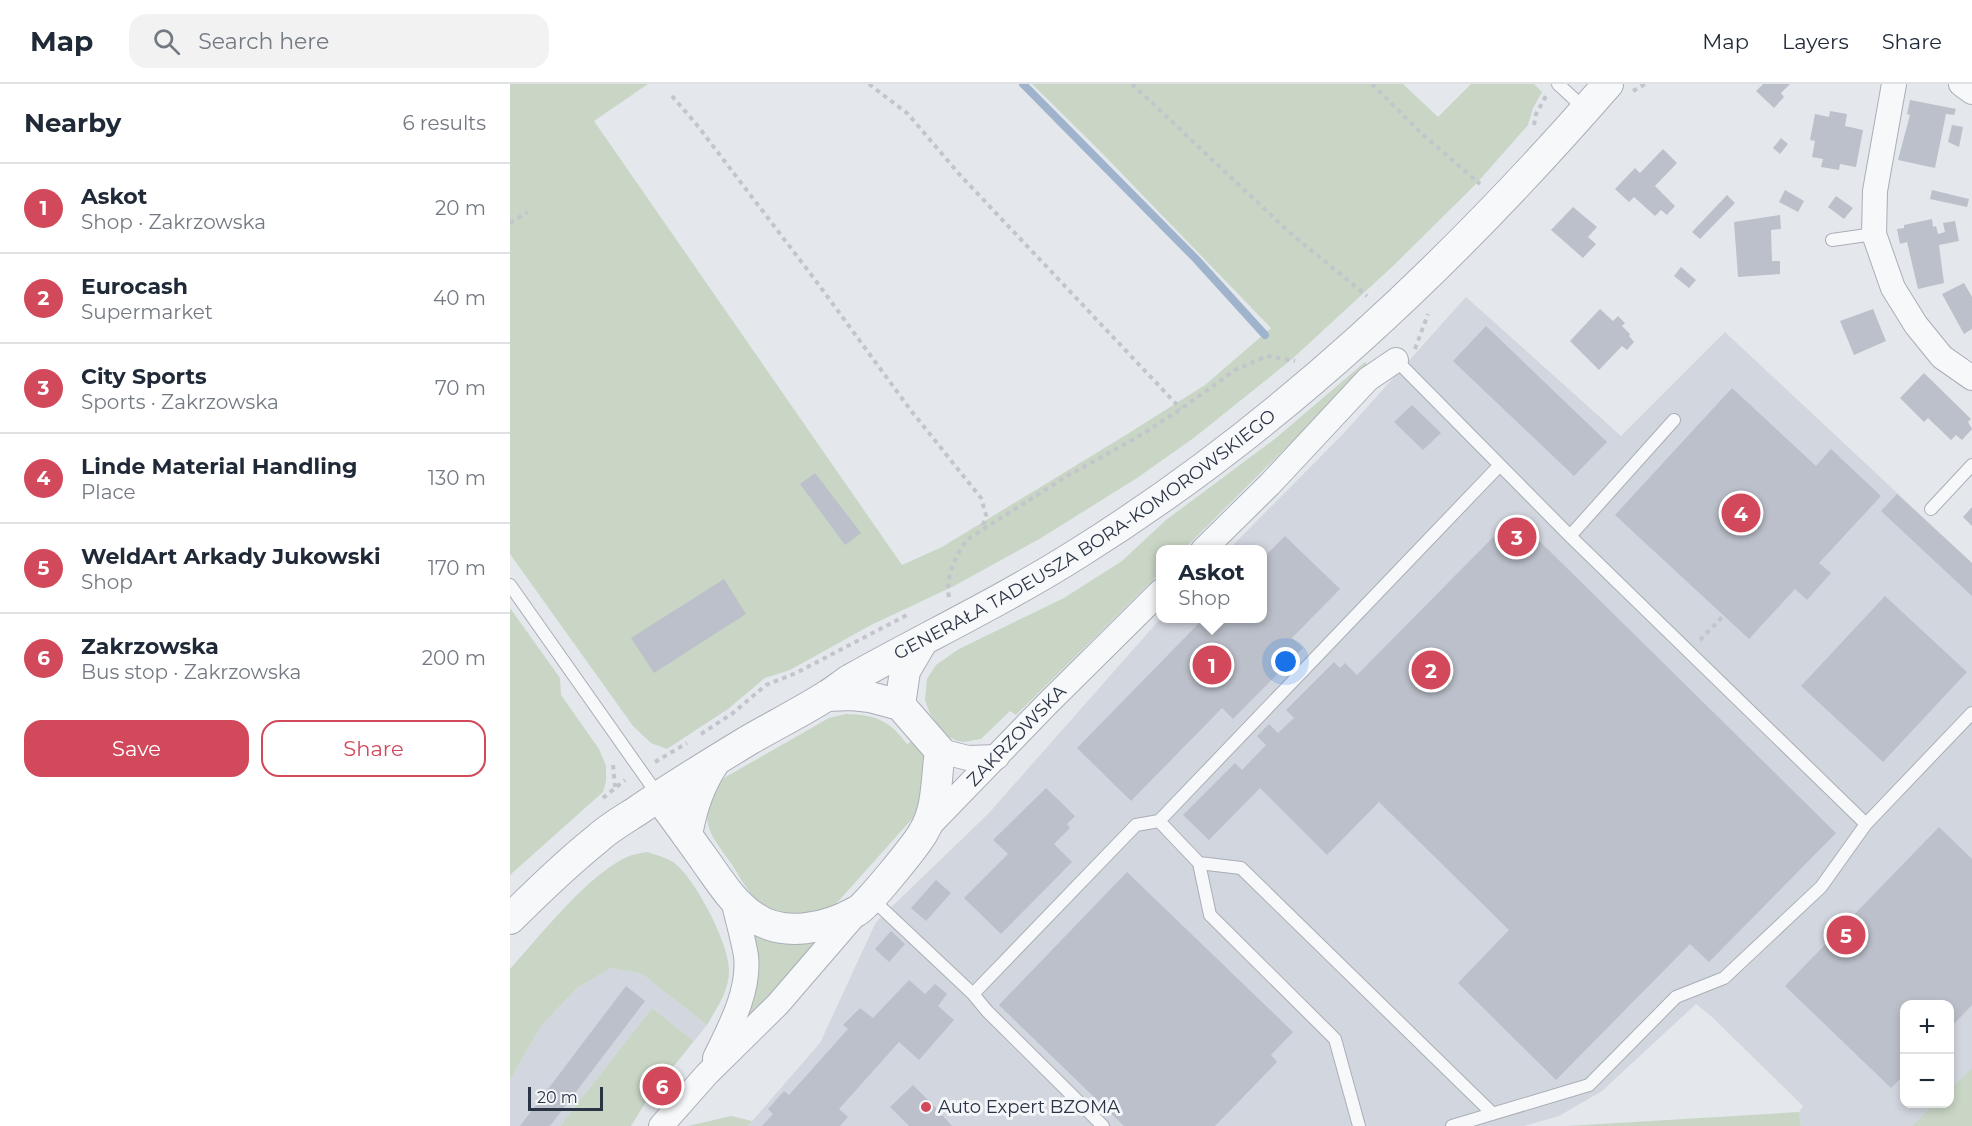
<!DOCTYPE html>
<meta charset="utf-8">
<style>
:root{--surface:#fff;--page:#f2f2f3;--text:#1f2937;--muted:#747a83;--line:#e0e1e3;--accent:#d1495b}
body{margin:0;font-family:Montserrat,sans-serif;background:var(--page);color:var(--text)}
.controls{position:absolute;right:18px;bottom:18px;display:grid;overflow:hidden;border-radius:12px;box-shadow:0 3px 9px #0003}
.controls button{width:54px;height:54px;display:grid;place-items:center;padding:0;border:0;border-bottom:2px solid var(--line);background:var(--surface);color:var(--text);font:30px sans-serif}
.scale{position:absolute;left:18px;bottom:15px;width:75px;box-sizing:border-box;padding-left:6px;border:3px solid #2b3445;border-top:0;font-size:16px;line-height:21px;white-space:nowrap;color:#2b3445;-webkit-text-stroke:4px #f4f6f9;paint-order:stroke}
.you{position:absolute;left:776px;top:578px;width:21px;height:21px;margin:-15px;border:4px solid #fff;border-radius:50%;background:#1a73e8;box-shadow:0 0 0 9px #1a73e833}
.badge{display:grid;place-items:center;width:39px;height:39px;border-radius:50%;background:var(--accent);color:#fff;font-size:20px;font-weight:700}
.pin{position:absolute;translate:-50% -50%;border:3px solid #fff;box-shadow:0 2px 6px #0006}
.popup{position:absolute;left:646px;top:461px;width:111px;height:78px;box-sizing:border-box;display:grid;place-content:center;border-radius:12px;background:var(--surface);filter:drop-shadow(0 2px 4px #0005);font-size:20px;white-space:nowrap;color:var(--muted)}
.popup b{font-size:22px;color:var(--text)}
.popup::after{content:'';position:absolute;left:50%;top:100%;margin-left:-12px;border:12px solid transparent;border-top-color:var(--surface)}
.list{margin:0;padding:0;list-style:none}
h2{display:flex;justify-content:space-between;align-items:center;height:78px;margin:0;padding:0 24px;font-size:26px}
h2 small{font-size:20px;font-weight:400;color:var(--muted)}
.list li{display:grid;grid-template-columns:39px 1fr auto;gap:18px;align-items:center;box-sizing:border-box;height:90px;padding:0 24px;border-top:2px solid var(--line)}
.list b{display:block;font-size:22px;white-space:nowrap}
.list p{margin:0;font-size:20px;white-space:nowrap;color:var(--muted)}
.list em{font-size:20px;font-style:normal;color:var(--muted)}
.actions{display:flex;gap:12px;padding:18px 24px}
.actions a{flex:1;padding:14px 0;border:2px solid var(--accent);border-radius:18px;text-align:center;font-size:21px;color:var(--accent)}
.actions .main{background:var(--accent);color:#fff}
.icon{flex:none;width:33px;height:33px;fill:none;stroke:currentColor;stroke-width:2;stroke-linecap:round;stroke-linejoin:round}
.map{position:relative;flex:none;width:1462px;height:1042px;overflow:hidden}
header{display:flex;align-items:center;gap:36px;box-sizing:border-box;height:84px;padding:0 30px;background:var(--surface);border-bottom:2px solid var(--line)}
header strong{font-size:28px}
nav{display:flex;gap:33px;margin-inline-start:auto;font-size:21px}
.search{width:420px;height:54px;background:var(--page);display:flex;align-items:center;gap:15px;box-sizing:border-box;padding:0 21px;border-radius:18px;color:var(--muted);font-size:22px}
main{display:flex}
aside{flex:1;background:var(--surface)}
.map>svg:first-child{display:block}
</style>
<header>
<strong>Map</strong>
<div class="search"><svg class="icon" aria-label="search" viewBox="0 0 24 24"><circle cx="10" cy="10" r="6"/><path d="M15 15l6 6"/></svg>Search here</div>
<nav><a>Map</a><a>Layers</a><a>Share</a></nav>
</header>
<main>
<aside>
<h2>Nearby<small>6 results</small></h2>
<ul class="list">
<li><span class="badge">1</span><div><b>Askot</b><p>Shop · Zakrzowska</p></div><em>20 m</em></li>
<li><span class="badge">2</span><div><b>Eurocash</b><p>Supermarket</p></div><em>40 m</em></li>
<li><span class="badge">3</span><div><b>City Sports</b><p>Sports · Zakrzowska</p></div><em>70 m</em></li>
<li><span class="badge">4</span><div><b>Linde Material Handling</b><p>Place</p></div><em>130 m</em></li>
<li><span class="badge">5</span><div><b>WeldArt Arkady Jukowski</b><p>Shop</p></div><em>170 m</em></li>
<li><span class="badge">6</span><div><b>Zakrzowska</b><p>Bus stop · Zakrzowska</p></div><em>200 m</em></li>
</ul>
<div class="actions"><a class="main">Save</a><a>Share</a></div>
</aside>
<div class="map">
<svg width="1462" height="1042" viewBox="0 0 1462 1042">
<rect width="100%" height="100%" fill="#e4e7ec"/>
<!-- built -->
<path fill="#d2d6de" fill-rule="evenodd" d="M956,213L1111,352L1215,248L1462,479V1042H1291L1289,1028L1293,1022L1202,933L1186,920L1092,1007L1049,1032L1014,1042H238L310,959L366,838L479,729L651,534H753V466L719,465L833,350ZM1394,920H1440V1020H1394Z
M101,884L132,890L197,941L184,957L142,924L50,1042H0V996L31,942L67,904Z"/>
<!-- green -->
<path fill="#c9d6c5" d="M0,0H138L84,37L392,481L432,463L619,349L695,301L761,244L589,66L522,0H893L928,33L961,0H1024L1032,8L1023,24L1018,41L966,100L883,182L781,276L685,353L627,394L531,454L444,502L361,541L280,586L255,594L218,625L157,665L141,659L123,642L0,470Z
M855,278L858,282L674,465L651,466V488L506,631L500,627L471,655L454,658L447,657L435,651L420,630L415,616L417,595L426,581L449,565L554,514L612,477L656,436L766,354Z
M0,524L50,594L51,611L89,665L96,682V697L93,708L0,791Z
M336,630C366,631 379,636 397,660L403,657L415,673L410,726L325,821C321,823 317,827 313,828C292,834 259,830 244,813C235,803 228,790 221,779C205,756 189,741 202,713C205,706 208,700 214,694L319,634Z
M137,768C146,771 155,773 163,778C184,792 220,861 219,886C219,908 207,923 197,941L132,890L101,884L67,904L31,942L0,996V885C30,852 79,789 119,772C125,770 131,769 137,768Z
M238,842L317,853L228,951Z
M142,924L184,957L139,1013L121,1042H50Z
M1462,984V1042H1402L1425,1020H1440V1006Z
M1289,1028L1291,1042H1057Z
M221,1032L242,1037L238,1042H178Z"/>
<g fill="none" stroke-linecap="round" stroke-linejoin="round">
<!-- stream -->
<path stroke="#9fb4cc" stroke-width="8" d="M513,0L686,175L755,251"/>
</g>
<!-- building -->
<path fill="#bbc0ca" d="M1253,0H1280L1271,9L1274,13L1264,24L1246,7Z
M1400,16L1446,25L1444,31L1436,30L1425,84L1388,76L1400,31L1397,30Z
M1320,27L1337,30L1335,42L1353,46L1346,83L1330,80L1329,86L1311,83L1313,75L1302,73L1305,57L1300,56L1305,30L1319,33Z
M1442,41L1453,43L1449,63L1438,58Z
M1271,54L1278,60L1270,70L1263,64Z
M1153,65L1167,79L1145,102L1165,122L1157,131L1151,126L1145,132L1124,113L1119,118L1105,105L1125,84L1130,89Z
M1275,106L1294,117L1288,128L1269,118Z
M1422,106L1459,115L1457,123L1420,115Z
M1217,111L1225,119L1190,155L1182,148Z
M1326,112L1343,124L1334,135L1318,123Z
M1063,123L1087,143L1078,153L1086,160L1073,174L1041,146Z
M1270,131L1271,145L1261,146L1262,177H1270V190L1228,193L1224,138Z
M1422,135L1423,143L1426,142L1428,150L1435,148L1433,139L1445,137L1449,157L1429,161L1434,199L1408,205L1397,158L1390,160L1387,145L1394,144V141Z
M1171,183L1186,196L1179,204L1164,192Z
M1454,199L1462,213V245L1454,250L1432,210Z
M1090,225L1103,237L1108,232L1115,239L1112,242L1120,250L1119,252L1124,258L1117,266L1112,262L1089,286L1060,257Z
M1363,225L1376,257L1344,271L1330,237Z
M976,242L1097,358L1064,392L943,277Z
M1414,289L1461,335L1458,338L1462,345L1452,356L1446,351L1441,356L1418,334L1414,338L1390,314Z
M1222,304L1306,382L1321,365L1371,412L1309,479L1321,489L1297,516L1285,505L1239,555L1105,431Z
M902,321L931,349L913,366L884,338Z
M305,389L351,449L335,461L290,400Z
M1387,410L1462,479V512L1371,427Z
M1462,423V442L1453,433Z
M1004,432L1326,749L1199,878L1180,860L1046,996L948,899L999,846L869,718L817,771L750,704L699,756L673,731L725,679L732,686L756,661L747,652L759,640L768,649L784,634L776,626L824,578L830,584L835,579L847,591Z
M775,452L830,505L782,554L793,564L723,635L712,624L621,717L567,664L694,534H753V474Z
M214,495L236,530L144,589L121,554Z
M1375,512L1457,588L1373,678L1291,602Z
M536,704L565,732L557,740L560,744L544,760L562,778L491,850L454,814L498,770L483,756Z
M1429,743L1462,775V921L1440,944V920H1394V991L1381,1004L1275,902Z
M617,788L783,948L761,971L767,978L705,1042H614L489,921Z
M426,796L441,809L416,837L401,824Z
M381,847L395,860L379,878L365,865Z
M399,896L415,910L425,900L437,910L428,922L444,936L409,976L389,958L329,1025L338,1033L330,1042H252L263,1030L258,1025L274,1007L279,1011L338,945L333,941L350,924L363,934Z
M116,902L135,917L40,1042H10Z
M403,1001L426,1024L442,1042H399L380,1023Z"/>
<g fill="none" stroke-linecap="round" stroke-linejoin="round">
<!-- service casing -->
<g stroke="#a9aeb7" stroke-width="14">
<path id="service" d="M1048,0L1075,25
M1322,156L1364,150
M886,276L1060,452L1356,740L1462,629
M1421,425L1462,381
M1060,452L1164,336
M0,501L148,711
M649,737L989,382
M689,779L700,831L825,955L849,1042
M361,814L463,910
M593,1042L477,927L463,910L626,741L649,737L689,779L731,784L982,1029
M942,1042L1079,1001L1166,913L1214,894L1311,803L1356,740"/>
</g>
<!-- minor casing -->
<g stroke="#a9aeb7" stroke-width="26">
<g id="minor">
<path d="M1384,0L1365,107L1364,150L1383,204L1406,241L1432,273L1462,294"/>
<path d="M1451,0L1462,8"/>
<path d="M693,466L760,400L858,295L886,276"/>
<path d="M430,667L458,674L487,673"/>
<path id="s1" d="M416,745L537,620L651,507"/>
<path d="M205,974C220,943 240,907 236,872C233,853 227,834 223,816"/>
<path d="M151,1042L197,990L268,920L349,826"/>
</g>
</g>
<!-- tertiary casing -->
<g stroke="#a9aeb7" stroke-width="32">
<g id="tertiary">
<path d="M390,621L395,587L412,558"/>
<path d="M148,712C164,733 179,754 194,775C209,796 222,818 244,833C274,854 317,844 347,827C357,822 408,759 414,747C428,724 426,693 430,667L390,621L360,613L342,611L317,612"/>
<path d="M177,751C182,724 189,702 204,679"/>
<path id="s2" d="M0,835C28,807 56,780 87,755C99,744 113,736 127,727C163,702 201,679 239,656C265,641 293,627 318,611C326,606 333,600 341,595C416,553 494,516 567,470C769,344 942,179 1098,0"/>
</g>
</g>
<!-- path -->
<path stroke="#c2c5cb" stroke-width="4" stroke-dasharray="4.5 4.5" stroke-linecap="butt" d="M359,0L398,30L450,91L671,325
M622,0L778,147L857,212
M862,0L912,50L970,100
M1123,7L1135,0
M162,12L187,41L306,197L399,324L471,414L476,431L472,445
M1024,41L1026,30L1036,12
M0,139L18,128
M905,265L918,230
M439,513C435,493 446,470 458,455L557,392L626,354L671,325L725,286L757,272L785,277
M1190,556L1214,531
M191,650L223,629L256,601L286,589L399,530
M145,678L177,659
M103,681L105,703
M93,714L115,696"/>
<!-- service -->
<use href="#service" stroke="#f7f8fa" stroke-width="12"/>
<!-- minor -->
<use href="#minor" stroke="#f7f8fa" stroke-width="24"/>
<!-- tertiary -->
<use href="#tertiary" stroke="#f7f8fa" stroke-width="30"/>
</g>
<!-- markers -->
<circle fill="#d1495b" stroke="#f4f6f9" stroke-width="2" cx="416" cy="1023" r="6"/>
<g text-anchor="middle" stroke-width="6" stroke-linejoin="round" paint-order="stroke">
<!-- street labels -->
<g font-size="18" fill="#2b3445" stroke="#f4f6f9">
<text dy="6" stroke="none"><textPath href="#s2" startOffset="694">GENERAŁA TADEUSZA BORA-KOMOROWSKIEGO</textPath></text>
<text dy="6" stroke="none"><textPath href="#s1" startOffset="130">ZAKRZOWSKA</textPath></text>
</g>
<!-- poi labels -->
<g font-size="18" fill="#2b3445" stroke="#f4f6f9" text-anchor="start">
<text x="428" y="1029">Auto Expert BZOMA</text>
</g>
</g>
</svg>
<div class="controls">
<button>+</button>
<button>−</button>
</div>
<div class="scale">20 m</div>
<div class="you"></div>
<div class="pin badge" style="left:702px;top:581px">1</div>
<div class="popup"><b>Askot</b>Shop</div>
<div class="pin badge" style="left:921px;top:586px">2</div>
<div class="pin badge" style="left:1007px;top:453px">3</div>
<div class="pin badge" style="left:1231px;top:429px">4</div>
<div class="pin badge" style="left:1336px;top:851px">5</div>
<div class="pin badge" style="left:152px;top:1002px">6</div>
</div>
</main>
